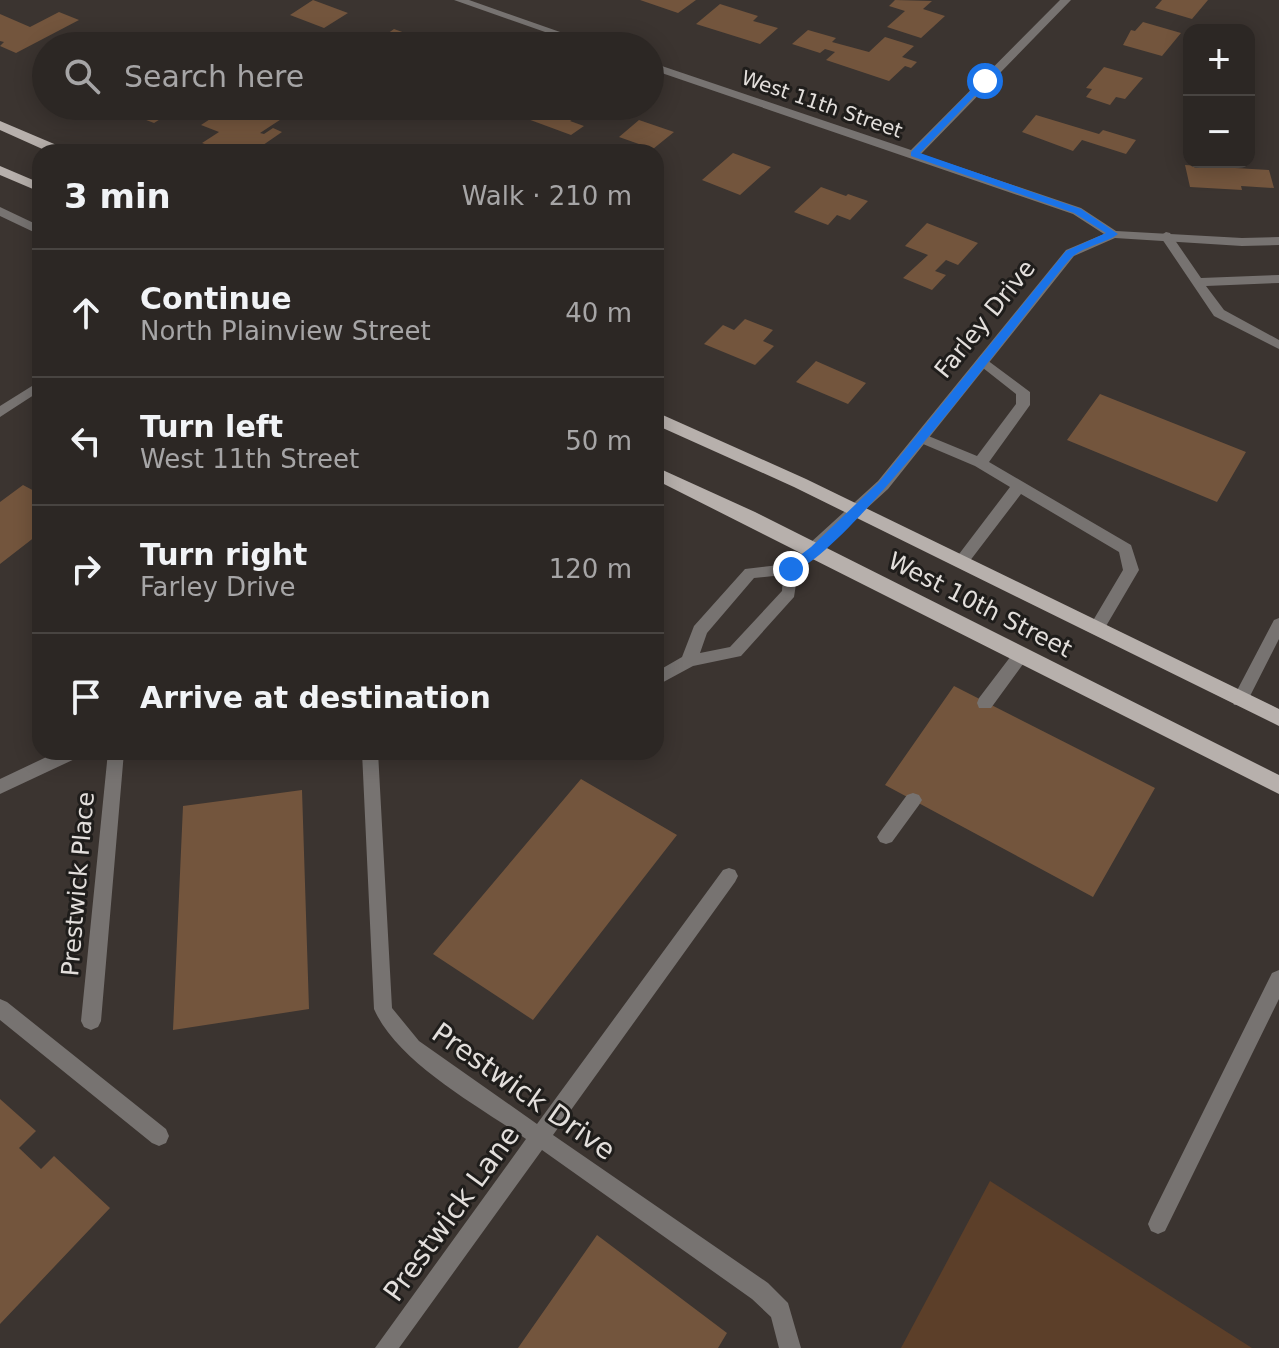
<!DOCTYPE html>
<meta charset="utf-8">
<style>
:root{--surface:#2c2724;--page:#342f2c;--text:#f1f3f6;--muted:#a6a5a6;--line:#484441}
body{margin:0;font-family:"DejaVu Sans",sans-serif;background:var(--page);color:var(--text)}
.controls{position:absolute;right:24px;top:24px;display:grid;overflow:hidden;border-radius:16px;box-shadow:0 4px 20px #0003}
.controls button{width:72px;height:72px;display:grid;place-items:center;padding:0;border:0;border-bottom:2px solid var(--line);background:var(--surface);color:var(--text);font:40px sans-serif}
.stop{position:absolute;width:24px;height:24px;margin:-18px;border:6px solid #1a73e8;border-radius:50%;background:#fff}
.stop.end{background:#1a73e8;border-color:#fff;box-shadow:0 2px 8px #0008}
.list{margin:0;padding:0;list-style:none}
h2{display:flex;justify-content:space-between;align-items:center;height:104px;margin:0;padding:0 32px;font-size:34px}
h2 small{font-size:26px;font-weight:400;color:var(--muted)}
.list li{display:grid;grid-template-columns:52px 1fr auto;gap:24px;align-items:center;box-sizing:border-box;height:128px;padding:0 32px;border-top:2px solid var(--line)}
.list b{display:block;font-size:30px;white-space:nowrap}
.list p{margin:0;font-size:26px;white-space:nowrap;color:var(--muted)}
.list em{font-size:26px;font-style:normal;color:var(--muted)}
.icon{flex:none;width:44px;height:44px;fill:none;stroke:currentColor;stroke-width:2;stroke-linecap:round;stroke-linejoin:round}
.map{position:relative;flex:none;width:1279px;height:1348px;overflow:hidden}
.search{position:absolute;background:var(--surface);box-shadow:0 4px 20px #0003;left:32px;top:32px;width:632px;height:88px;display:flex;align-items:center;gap:20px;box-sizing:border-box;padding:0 28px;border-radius:44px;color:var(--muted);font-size:30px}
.panel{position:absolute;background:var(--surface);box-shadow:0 4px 20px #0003;left:32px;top:144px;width:632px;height:616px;border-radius:24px}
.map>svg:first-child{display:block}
</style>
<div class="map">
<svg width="1279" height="1348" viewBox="0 0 1279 1348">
<rect width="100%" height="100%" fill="#3b3430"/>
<!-- green -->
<path fill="#5c3f29" d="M990,1181L1252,1348H901Z"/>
<!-- building -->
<path fill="#73553d" d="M313,0L348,13L324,28L290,15Z
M640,0H696L678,13Z
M895,0L932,1L923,9L945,16L921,38L887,27L905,11L889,6Z
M1162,0H1208L1192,19L1155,8Z
M720,4L758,16L753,21L778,28L760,44L696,24Z
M59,12L79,20L16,53L0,46L4,42L0,41V14L30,27Z
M1143,22L1181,33L1162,56L1123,45L1131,30L1135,31Z
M394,29L427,41L420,46H370Z
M808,30L836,38L832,42L869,52L885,37L914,46L902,57L917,62L911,68L905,66L889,81L826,60L835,52L825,49L820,53L792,44Z
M1104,67L1143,78L1125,99L1116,97L1110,105L1086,97L1092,89L1086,88Z
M134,106H181L154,123L141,118L150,113Z
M230,106H269L289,114L260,133L264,134L273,128L282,132L253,152L234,149L227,152L202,143L219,132L201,125Z
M541,106H593L570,121L584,126L571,135L525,118Z
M1036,115L1099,134L1103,130L1136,140L1126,154L1082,140L1073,151L1022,132Z
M639,120L674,132L653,149L619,137Z
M733,153L771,167L740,195L702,180Z
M1185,165L1269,170L1274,188L1241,186L1242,190L1190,187Z
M821,187L846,196L848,194L868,201L850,220L837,215L828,225L794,212Z
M927,223L978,243L958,265L946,260L935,271L946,275L932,290L903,278L928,255L905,246Z
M745,319L773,330L763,341L774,346L755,365L704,344L723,325L734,330Z
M816,361L866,383L848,404L796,382Z
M1100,394L1246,452L1217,502L1067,440Z
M23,485L40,494V533L0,564V502Z
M954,686L1155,788L1093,897L885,785Z
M581,779L677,835L533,1020L433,954Z
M302,790L309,1009L173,1030L183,806Z
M0,1099L36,1131L19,1148L41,1169L54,1156L110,1208L0,1324Z
M597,1235L727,1333L718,1348H518Z"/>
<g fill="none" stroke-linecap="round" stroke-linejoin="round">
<!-- service -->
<path fill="#777371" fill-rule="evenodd" d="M1166,232L1170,233L1201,278L1279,275V283L1206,286L1224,310L1279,340V349L1214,316L1160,236Z
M983,357L1030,392V405L989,462L1131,545L1139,570L1102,633L1096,635L1088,629L1123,570L1119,552L1021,494L966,566L961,568L953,562L1010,487L975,466L916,441L914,438L921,433L926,435L977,456L1016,404V394L978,364V358Z
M1279,618V639L1248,700L1246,705H1234L1232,700L1274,620Z
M1020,650L1026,652L1028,656L1026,660L991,708H979L977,703L979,698L1014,652Z
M913,793L919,795L922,800L919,805L892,842L886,844L880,842L877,837L880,832L907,795Z
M1279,970V999L1165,1231L1158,1234L1151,1231L1148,1224L1151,1217L1272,973Z"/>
<!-- minor -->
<path fill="#777371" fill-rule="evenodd" d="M454,0H469L600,46H585Z
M1060,0H1071L921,154L1081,208L1116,231L1242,238L1279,237V245L1242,246L1115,238L1074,256L888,489L798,571L794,597L741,656L693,666L656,686V672L682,657L694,626L745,569L787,564L878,481L1066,250L1104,234L1073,214L650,69V62L911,150ZM783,575L782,591L730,647L700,653L707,633L754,578Z
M0,207L40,226V235L0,216Z
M40,381V391L0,417V406Z
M57,752H81L79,757L0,794V779Z
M108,752H124L101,1021L98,1027L91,1030L84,1027L81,1021Z
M362,752H378L392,1008L419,1041L537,1124L723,870L729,868L735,870L738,876L735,882L553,1135L768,1283L788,1303L801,1348H779L771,1317L752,1299L542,1150L399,1348H375L526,1139C478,1106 397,1062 374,1009Z
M0,999L7,1002L166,1129L169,1136L166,1143L159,1146L152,1143L0,1020Z"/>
<!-- primary -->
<path fill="#b7b0ac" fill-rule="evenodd" d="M0,121L66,149L68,152H49L0,130Z
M0,166L40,183V192L0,175Z
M656,412L806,479L1279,709V726L794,487L656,425Z
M656,467L755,512L1279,775V794L656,480Z"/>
</g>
<!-- route -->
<path fill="#1a73e8" d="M982,79L989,81L920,153L1081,209L1118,234C1105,244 1082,246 1070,259C1031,303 831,579 786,572V566L811,547L879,482L1066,251L1106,233L1074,213L911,156V152Z"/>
<g text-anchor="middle" stroke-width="6" stroke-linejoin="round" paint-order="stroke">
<!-- far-street labels -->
<g font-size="20" fill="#e3dfdc" stroke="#1f1d1b">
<text transform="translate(822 104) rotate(19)" y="7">West 11th Street</text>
</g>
<!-- street labels -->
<g font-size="24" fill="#e3dfdc" stroke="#1f1d1b">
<text transform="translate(985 319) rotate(-51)" y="8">Farley Drive</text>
<text transform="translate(980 605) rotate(27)" y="8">West 10th Street</text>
<text transform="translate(78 884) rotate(-85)" y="8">Prestwick Place</text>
</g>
<!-- near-street labels -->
<g font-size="28" fill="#e3dfdc" stroke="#1f1d1b">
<text transform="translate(524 1091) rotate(35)" y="10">Prestwick Drive</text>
<text transform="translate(451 1213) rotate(-54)" y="10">Prestwick Lane</text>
</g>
</g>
</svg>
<div class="controls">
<button>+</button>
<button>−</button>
</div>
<div class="stop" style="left:985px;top:81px"></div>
<div class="stop end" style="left:791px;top:569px"></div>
<div class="search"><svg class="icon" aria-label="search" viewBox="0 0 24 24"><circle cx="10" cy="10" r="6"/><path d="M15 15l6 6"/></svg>Search here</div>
<section class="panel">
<h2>3 min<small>Walk · 210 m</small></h2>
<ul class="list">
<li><svg class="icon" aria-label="ahead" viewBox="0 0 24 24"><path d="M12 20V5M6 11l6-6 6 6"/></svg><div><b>Continue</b><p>North Plainview Street</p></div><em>40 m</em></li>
<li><svg class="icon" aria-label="left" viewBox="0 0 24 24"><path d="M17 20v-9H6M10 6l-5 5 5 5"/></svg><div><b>Turn left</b><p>West 11th Street</p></div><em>50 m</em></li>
<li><svg class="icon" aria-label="right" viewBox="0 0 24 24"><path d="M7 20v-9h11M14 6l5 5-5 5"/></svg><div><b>Turn right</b><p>Farley Drive</p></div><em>120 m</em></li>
<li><svg class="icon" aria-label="arrive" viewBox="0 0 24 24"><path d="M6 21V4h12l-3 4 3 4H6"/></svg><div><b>Arrive at destination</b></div></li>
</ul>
</section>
</div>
